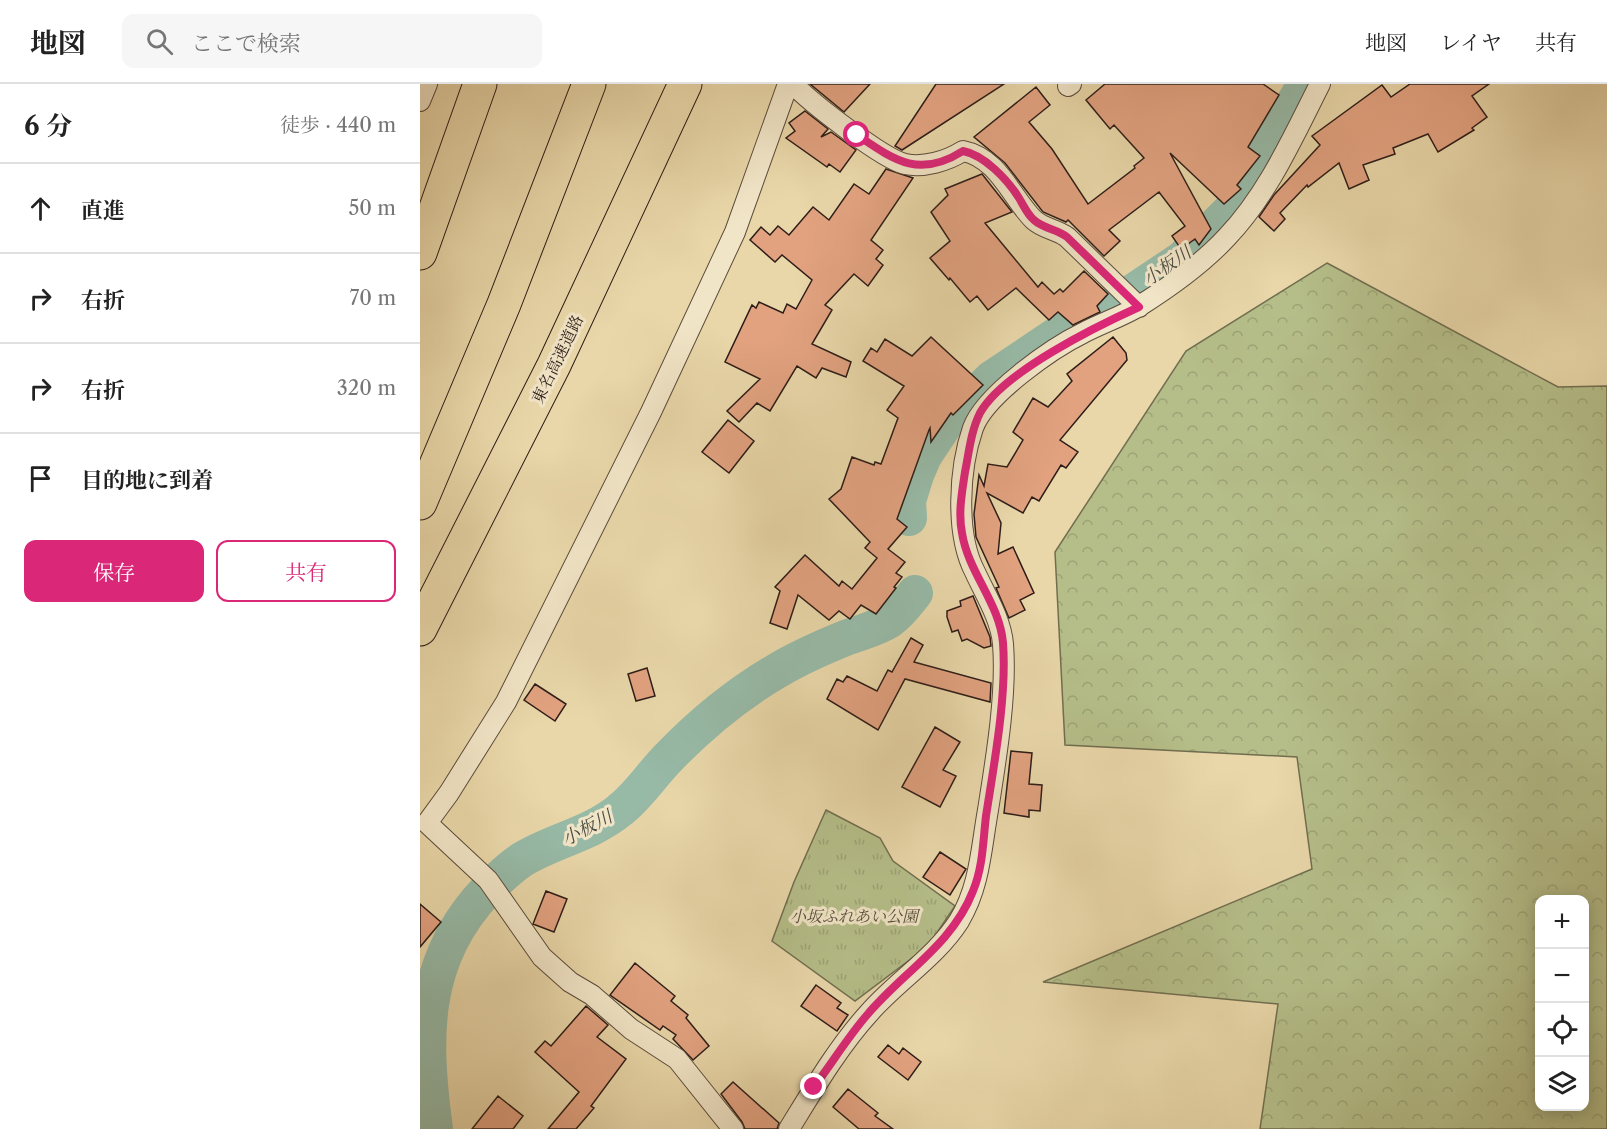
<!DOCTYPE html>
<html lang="ja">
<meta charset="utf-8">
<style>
:root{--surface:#fff;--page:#f6f6f6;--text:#222;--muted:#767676;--line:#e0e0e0;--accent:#db2777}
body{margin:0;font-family:"Libre Caslon Text","Noto Serif JP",serif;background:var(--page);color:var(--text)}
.controls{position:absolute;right:18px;bottom:18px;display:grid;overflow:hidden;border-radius:12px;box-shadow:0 3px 15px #0003}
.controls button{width:54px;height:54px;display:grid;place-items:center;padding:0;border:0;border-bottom:2px solid var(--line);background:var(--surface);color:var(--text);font:30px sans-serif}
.stop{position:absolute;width:18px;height:18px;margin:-14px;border:4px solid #db2777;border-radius:50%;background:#fff}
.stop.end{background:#db2777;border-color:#fff;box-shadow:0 2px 6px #0008}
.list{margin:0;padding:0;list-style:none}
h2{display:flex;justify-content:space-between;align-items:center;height:78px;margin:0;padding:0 24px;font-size:26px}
h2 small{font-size:20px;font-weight:400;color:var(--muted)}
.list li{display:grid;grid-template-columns:39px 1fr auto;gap:18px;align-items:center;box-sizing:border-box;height:90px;padding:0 24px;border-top:2px solid var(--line)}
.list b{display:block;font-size:22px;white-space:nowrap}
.list em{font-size:20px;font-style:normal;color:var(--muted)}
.actions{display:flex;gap:12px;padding:18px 24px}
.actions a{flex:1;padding:14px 0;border:2px solid var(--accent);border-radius:12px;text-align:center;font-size:21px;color:var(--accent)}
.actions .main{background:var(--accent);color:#fff}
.icon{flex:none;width:33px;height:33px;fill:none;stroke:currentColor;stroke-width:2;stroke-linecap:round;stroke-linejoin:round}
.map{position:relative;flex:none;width:1187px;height:1045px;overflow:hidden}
header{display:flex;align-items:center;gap:36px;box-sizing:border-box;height:84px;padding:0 30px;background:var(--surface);border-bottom:2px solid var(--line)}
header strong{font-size:28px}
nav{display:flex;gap:33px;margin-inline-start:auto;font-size:21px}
.search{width:420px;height:54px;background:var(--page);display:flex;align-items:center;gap:15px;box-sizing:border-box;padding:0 21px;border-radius:12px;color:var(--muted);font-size:22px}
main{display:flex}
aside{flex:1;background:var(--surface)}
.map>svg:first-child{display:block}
</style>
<header>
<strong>地図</strong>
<div class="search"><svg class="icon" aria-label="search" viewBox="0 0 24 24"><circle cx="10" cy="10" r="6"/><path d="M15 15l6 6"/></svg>ここで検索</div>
<nav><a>地図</a><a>レイヤ</a><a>共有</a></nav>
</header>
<main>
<aside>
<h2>6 分<small>徒歩 · 440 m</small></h2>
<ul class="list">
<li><svg class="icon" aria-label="ahead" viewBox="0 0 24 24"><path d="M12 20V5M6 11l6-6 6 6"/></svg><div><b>直進</b></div><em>50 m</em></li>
<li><svg class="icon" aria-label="right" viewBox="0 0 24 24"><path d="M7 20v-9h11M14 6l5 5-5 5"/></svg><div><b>右折</b></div><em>70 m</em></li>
<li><svg class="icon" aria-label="right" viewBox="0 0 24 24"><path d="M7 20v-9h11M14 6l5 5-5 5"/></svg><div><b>右折</b></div><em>320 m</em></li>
<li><svg class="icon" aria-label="arrive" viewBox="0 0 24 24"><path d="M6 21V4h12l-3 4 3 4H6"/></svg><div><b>目的地に到着</b></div></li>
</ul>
<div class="actions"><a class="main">保存</a><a>共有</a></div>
</aside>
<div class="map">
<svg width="1187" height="1045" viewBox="0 0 1187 1045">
<defs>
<pattern id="grass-tufts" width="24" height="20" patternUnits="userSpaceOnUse" patternTransform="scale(1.5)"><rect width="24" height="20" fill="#b5be89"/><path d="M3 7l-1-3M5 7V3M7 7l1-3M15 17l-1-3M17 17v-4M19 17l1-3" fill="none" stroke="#9ca376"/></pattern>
<pattern id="forest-crowns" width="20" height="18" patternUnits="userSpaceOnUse" patternTransform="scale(1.5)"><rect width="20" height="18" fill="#b5be89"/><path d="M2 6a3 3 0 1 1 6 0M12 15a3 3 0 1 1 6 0" fill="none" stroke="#9ca376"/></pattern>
</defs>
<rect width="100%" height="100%" fill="#e9d7a9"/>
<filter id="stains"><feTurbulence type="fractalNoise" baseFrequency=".00333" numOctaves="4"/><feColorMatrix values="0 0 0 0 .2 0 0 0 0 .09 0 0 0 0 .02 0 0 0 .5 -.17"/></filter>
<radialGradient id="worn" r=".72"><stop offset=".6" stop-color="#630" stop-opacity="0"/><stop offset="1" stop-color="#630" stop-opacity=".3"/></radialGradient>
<!-- grass -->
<path fill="url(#grass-tufts)" stroke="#716e50" stroke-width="1.5" d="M406,726L460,754L473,777L535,822L508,862L435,917L352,857L374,798Z"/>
<!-- forest -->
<path fill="url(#forest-crowns)" stroke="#716e50" stroke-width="1.5" fill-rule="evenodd" d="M907,179L1138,303L1187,302V1045H840L858,920L623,898L892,785L877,673L645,661L635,468L766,267ZM1120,816H1164V1022H1120Z"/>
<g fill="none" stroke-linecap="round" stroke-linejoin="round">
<!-- river -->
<path stroke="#97baa7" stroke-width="36" d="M489,434L488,417L496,391L504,372L526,339L571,295L653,240L693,221L762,175L811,126L885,0
M15,1045C3,956 0,877 66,807C78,795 89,784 103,775C135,756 171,750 200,726C219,711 232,690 249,673C280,641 316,611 355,588C378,574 403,563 428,553C442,548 458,544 470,536C480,529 487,519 495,509"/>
</g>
<!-- building -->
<path fill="#e2a280" stroke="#2d1d18" stroke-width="1.5" d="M390,0H450L424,28Z
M516,0H584L482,66L475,62Z
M685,0H843L859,11L828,63L840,72L817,101L821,105L804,120L750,69L791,145L779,161L775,155L761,165L752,152L765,142L739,108L689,146L700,157L684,172L648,136L646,138L623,128L585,79L554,53L616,3L630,21L609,38L632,65L668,120L715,84L714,82L724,74L694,41L690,45L666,16Z
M990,0H1069L1052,12L1067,33L1052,44L1054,46L1018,68L1008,50L973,64L975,70L943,81L949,96L929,105L919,79L888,103L887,101L860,129L865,135L854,147L839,133L854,111L900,61L892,52L962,1L971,13Z
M385,27L408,45L401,53L411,48L436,66L420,88L409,80L407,83L366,54L375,47L369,39Z
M466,85L493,94L451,156L463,166L456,175L463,181L448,202L434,190L405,221L412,226L392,260L431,278L426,293L402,284L396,294L377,282L350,327L337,319L319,338L307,327L340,295L305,278L332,221L336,224L339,218L363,229L367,220L376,225L392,196L362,171L355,178L330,156L341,143L350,151L358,142L369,151L393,123L409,136L434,100L449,110Z
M562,90L592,128L565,139L618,203L622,198L634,210L640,205L643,208L664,187L688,210L677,222L680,228L653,241L638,228L629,236L596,204L568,226L557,212L550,218L530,194L529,196L510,174L530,157L511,128L528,111L525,105Z
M511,253L563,301L533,331L531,329L511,358L510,344L509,346L477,435L487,443L468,465L485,478L476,489L482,493L474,503L476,504L456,530L441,521L430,535L419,527L409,536L378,511L367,545L350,539L360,507L355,503L385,471L419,502L422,497L432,505L457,474L445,464L450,458L409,415L421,405L432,373L454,381L455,378L461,380L478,334L467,326L484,302L443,277L451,264L457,268L465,255L492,272Z
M693,253L706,269L707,276L640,356L658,368L646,384L641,381L619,417L612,413L603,429L567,409L581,439L578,470L593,463L614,509L600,516L605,526L589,534L576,504L579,503L556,453L554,430L559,391L564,402L568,380L587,383L603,356L593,348L613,314L628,323L652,297L647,290Z
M308,336L334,357L309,389L282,368Z
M553,512L570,553L571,562L564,564L547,555L542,557L538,546L532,548L527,533V527L541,522L540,517Z
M491,554L503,561L494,578L571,599L570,618L485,595L458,646L407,615L417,595L423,598L427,592L457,607L468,586L472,588Z
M227,584L235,612L216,617L208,590Z
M115,600L146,620L135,637L104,616Z
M515,643L540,658L523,686L536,692L520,723L482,703Z
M591,667L612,669L609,700L622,701L620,727L609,726V733L584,729Z
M520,768L546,785L530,811L503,793Z
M126,807L147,815L134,848L113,840Z
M0,820L21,838L0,863Z
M215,879L255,912L251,917L268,931L266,934L289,962L273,976L253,955L256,951L243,942L240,946L190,911Z
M396,901L421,919L417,924L428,931L417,947L381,922Z
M166,922L188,941L177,953L206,975L171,1022L174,1024L156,1045H128L159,1008L115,968L125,957L131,962Z
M468,961L479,970L483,964L501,978L488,996L458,973Z
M313,998L359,1039L357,1045H325L322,1038L301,1010Z
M428,1005L458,1029L455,1032L473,1045H439L413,1023Z
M78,1012L103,1032L93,1045H52Z"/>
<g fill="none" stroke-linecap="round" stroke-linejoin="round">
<!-- street casing -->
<g stroke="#5c4c3c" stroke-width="22">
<path id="street" d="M373,0C390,18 463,75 485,80C504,84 527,77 543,67C579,74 592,115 614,136C624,145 636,145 647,153L719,223
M648,2L651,0
M0,17L7,0
M313,1045L257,975L211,945L172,911L150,898L122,873L68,796L7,739L29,709L86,618L231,328L315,148L368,0
M369,1045C393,1006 418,963 449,929C477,897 516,873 539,837C560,802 561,765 568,726C576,675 587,610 583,560C581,535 565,510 555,488C535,450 539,384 553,344C565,311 632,264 663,249C682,239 703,232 721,221C751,202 783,179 807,153C848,110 873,53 900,0"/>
</g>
<!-- highway casing -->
<g stroke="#2d1d18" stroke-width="35">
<path id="highway" d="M0,169L60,0
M0,419L84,220L169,0
M0,545L134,281L265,0"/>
</g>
<!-- street -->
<use href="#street" stroke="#f1e5c7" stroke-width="20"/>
<!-- highway -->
<use href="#highway" stroke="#e9d7a9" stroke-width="33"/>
</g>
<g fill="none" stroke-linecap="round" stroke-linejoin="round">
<!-- route -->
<path stroke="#db2777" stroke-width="8" d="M394,1003C412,979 428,953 447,931C483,888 532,861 553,807C563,783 563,757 566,732C574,680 587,612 583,559C580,520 548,488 542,449C538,429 542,408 545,388C549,368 551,347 560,329C583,288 677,242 719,223L647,153C637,145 624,145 614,136C607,130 604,122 599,114C587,95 564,71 543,67C499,95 474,76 437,51"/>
</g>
<g text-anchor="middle" stroke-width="6" stroke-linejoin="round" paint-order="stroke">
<!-- street labels -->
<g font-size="16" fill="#2d1d18" stroke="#f1e5c7">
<text transform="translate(137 275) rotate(-64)" y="6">東名高速道路</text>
</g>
<!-- park labels -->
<g font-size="16" font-style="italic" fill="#564d3a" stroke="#f1e5c7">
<text x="434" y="838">小坂ふれあい公園</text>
</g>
<!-- water labels -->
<g font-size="18" font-style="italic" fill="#4d4c43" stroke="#f1e5c7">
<text transform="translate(747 182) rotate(-35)" y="6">小板川</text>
<text transform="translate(167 744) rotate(-28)" y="6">小板川</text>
</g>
</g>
<rect width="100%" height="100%" filter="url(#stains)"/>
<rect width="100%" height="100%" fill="url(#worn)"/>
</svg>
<div class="controls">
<button>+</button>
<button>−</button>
<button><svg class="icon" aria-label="locate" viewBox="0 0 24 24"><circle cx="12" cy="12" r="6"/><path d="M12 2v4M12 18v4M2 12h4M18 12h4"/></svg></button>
<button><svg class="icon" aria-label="layers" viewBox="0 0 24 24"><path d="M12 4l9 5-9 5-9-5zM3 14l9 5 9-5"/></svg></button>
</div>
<div class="stop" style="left:437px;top:51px"></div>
<div class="stop end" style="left:394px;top:1003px"></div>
</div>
</main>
